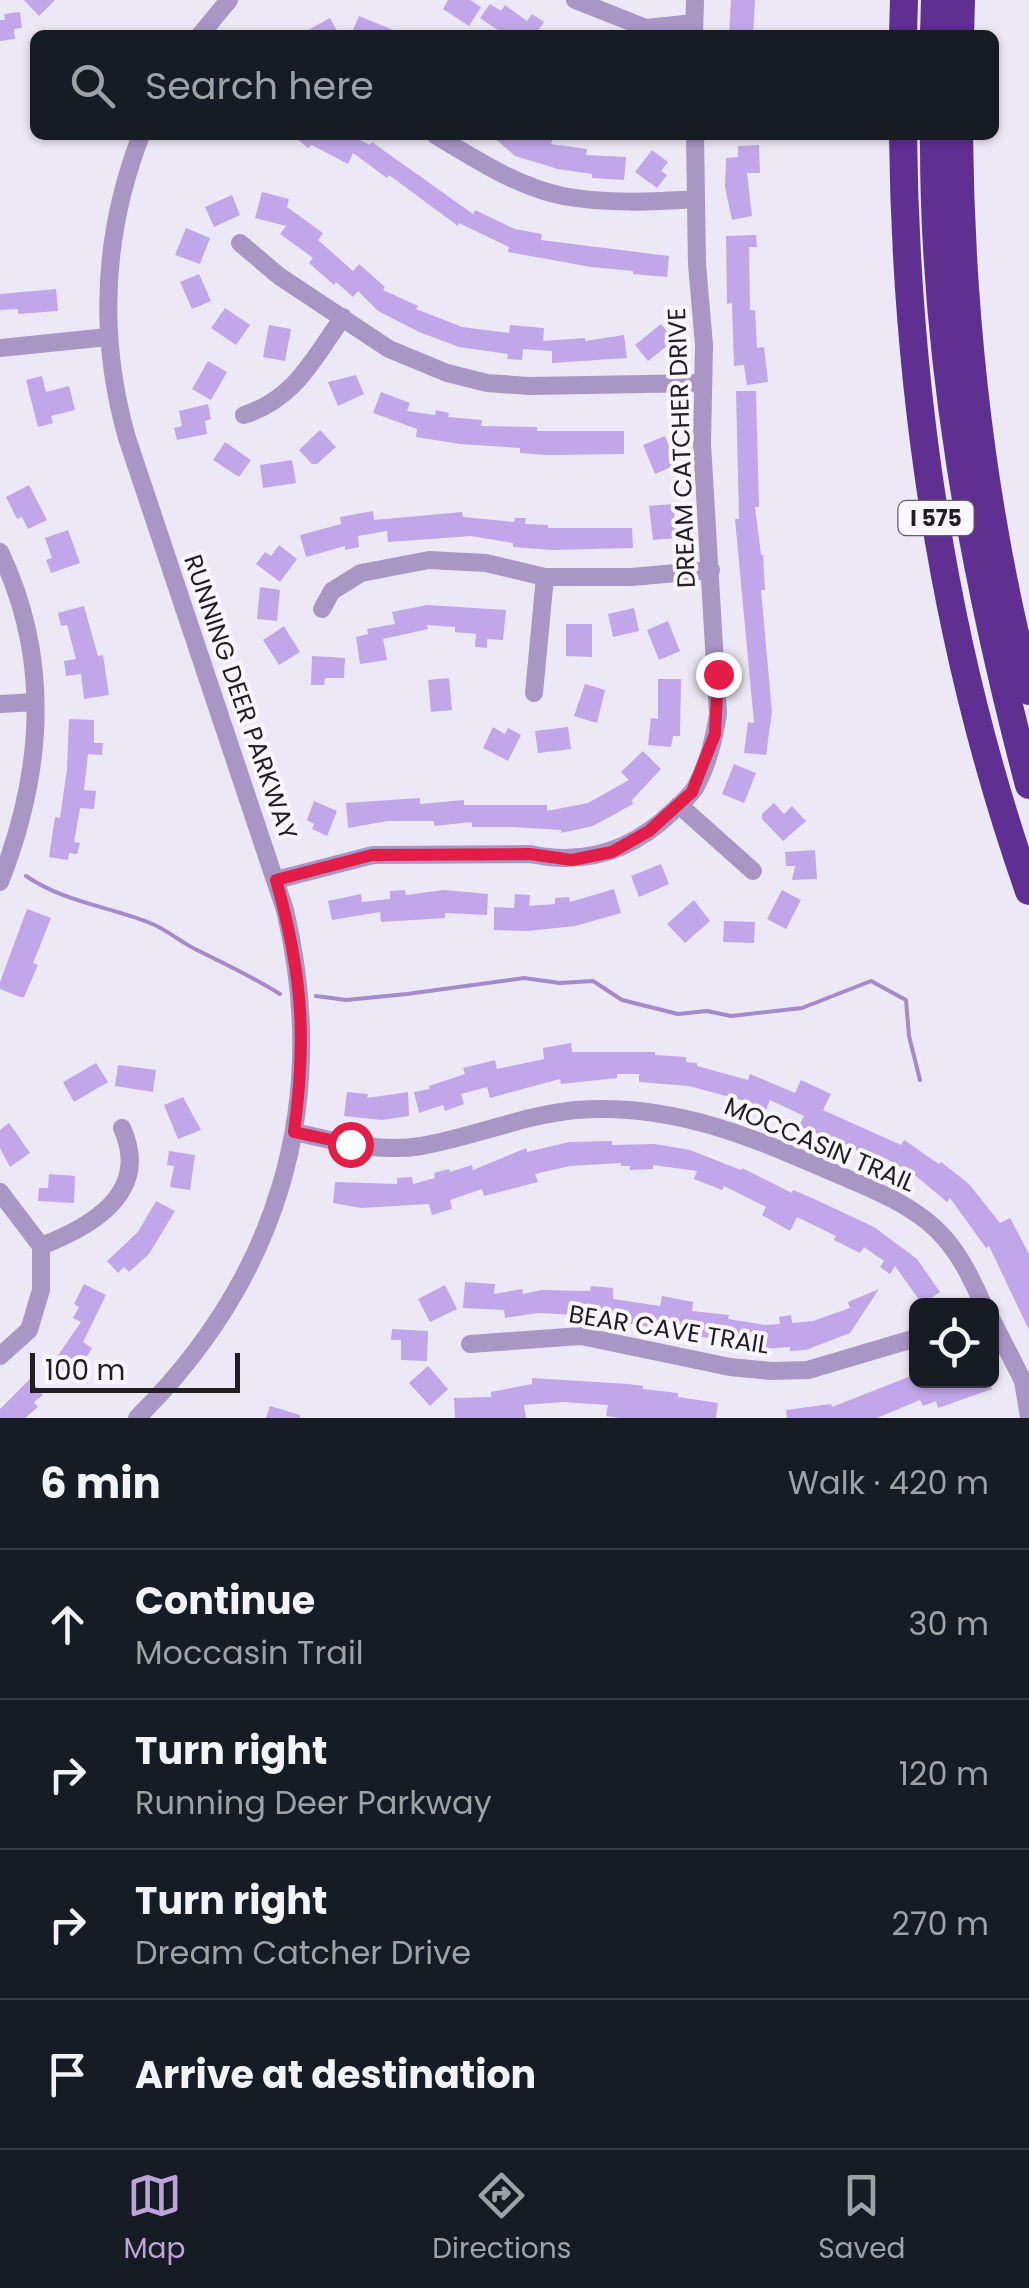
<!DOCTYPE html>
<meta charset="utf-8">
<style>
:root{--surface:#171b24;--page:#242831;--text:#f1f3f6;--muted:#9ea1a6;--line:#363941;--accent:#bca4db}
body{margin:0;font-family:Poppins,sans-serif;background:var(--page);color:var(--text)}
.controls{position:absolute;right:30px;bottom:30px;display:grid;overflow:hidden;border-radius:15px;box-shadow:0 2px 8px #0004}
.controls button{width:90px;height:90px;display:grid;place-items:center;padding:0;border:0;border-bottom:2px solid var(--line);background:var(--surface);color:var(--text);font:50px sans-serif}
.scale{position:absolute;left:30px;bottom:25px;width:210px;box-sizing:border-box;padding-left:10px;border:5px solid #201e23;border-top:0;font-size:28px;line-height:35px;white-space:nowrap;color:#201e23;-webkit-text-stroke:8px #f9f6fe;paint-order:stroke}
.stop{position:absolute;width:30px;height:30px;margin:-22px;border:8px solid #e11d48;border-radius:50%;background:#fff}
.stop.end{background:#e11d48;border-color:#fff;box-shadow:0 2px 10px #0008}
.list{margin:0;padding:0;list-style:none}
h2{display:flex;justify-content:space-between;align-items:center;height:130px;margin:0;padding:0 40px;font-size:42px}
h2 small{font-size:32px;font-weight:400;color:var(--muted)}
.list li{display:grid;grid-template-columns:65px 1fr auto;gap:30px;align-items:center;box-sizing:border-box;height:150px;padding:0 40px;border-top:2px solid var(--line)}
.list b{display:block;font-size:38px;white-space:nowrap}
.list p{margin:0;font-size:32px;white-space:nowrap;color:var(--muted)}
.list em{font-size:32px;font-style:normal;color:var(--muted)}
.icon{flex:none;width:55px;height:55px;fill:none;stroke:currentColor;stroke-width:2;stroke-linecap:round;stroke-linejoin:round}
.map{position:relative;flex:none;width:1029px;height:1418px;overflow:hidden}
.search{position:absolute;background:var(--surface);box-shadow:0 2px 8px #0004;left:30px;right:30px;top:30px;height:110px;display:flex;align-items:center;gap:25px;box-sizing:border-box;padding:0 35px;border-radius:15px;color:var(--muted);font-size:38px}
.sheet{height:730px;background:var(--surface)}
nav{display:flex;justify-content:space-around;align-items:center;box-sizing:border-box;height:140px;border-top:2px solid var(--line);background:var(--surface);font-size:28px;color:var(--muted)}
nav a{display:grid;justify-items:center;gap:5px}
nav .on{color:var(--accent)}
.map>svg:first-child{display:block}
</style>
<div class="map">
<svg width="1029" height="1418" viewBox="0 0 1029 1418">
<rect width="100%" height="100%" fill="#ede8f5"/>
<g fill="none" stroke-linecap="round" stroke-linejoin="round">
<!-- stream -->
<path stroke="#a48aca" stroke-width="4" d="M26,876C64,902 107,906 150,923C168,930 180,942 197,950C227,965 251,976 280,994
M316,996L346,1000L407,994L524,978L560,983L593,981L622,1000L678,1014L707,1011L731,1016L802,1008L871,981L906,1000L909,1036L920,1080"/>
</g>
<!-- building -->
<path fill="#c1a7e9" d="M24,0H55L39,16Z
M448,0H470L481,7L469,26L443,9Z
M731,0H755L753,35H729Z
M490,4L501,11L505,5L527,21L532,14L544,22L535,35H505L480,18Z
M20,12L22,28L14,29L15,39L0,41V20H5L4,14Z
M359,16L405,35H351Z
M330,18L339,35H299Z
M292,135H350L370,145L372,142L473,214L475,210L515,229L542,234L541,240L669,256L667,277L633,274V271L591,267L508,252L509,247L459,223L458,226L389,175L387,178L353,153L348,164L312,145L308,148Z
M491,135H554L551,144L587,149L586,155L626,157L624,180L592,178V174L558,169L515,156Z
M759,145L760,173H747L752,216L732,220L725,187L726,158L738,157V146Z
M652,150L668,162L661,171L667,175L657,188L635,172Z
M262,192L289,199L287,207L323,233L318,240L353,271L359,264L385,287L383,290L418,306L416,309L462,327L509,333L510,325L544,328L543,341L585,338V341L624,335L627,358L552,363V351L523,349L522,360L507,359L508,354L459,347L419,332L378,311L358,291L353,297L336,282L334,285L309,263L313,258L280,234L286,226L255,218Z
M232,195L240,215L214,227L205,207Z
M186,228L210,238L200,264L175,255Z
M756,235L757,247H749L750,310H755L757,348L764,347L768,382L747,385L744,365L734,366L732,303L727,304L726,236Z
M199,274L211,301L192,309L180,282Z
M56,289L58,311L18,314V309L0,310V294Z
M225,308L250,325L236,345L211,328Z
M661,324L674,340L648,361L635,345Z
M269,325L291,329L285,361L263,357Z
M208,361L227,372L211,400L192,389Z
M356,375L364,394L338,406L328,382Z
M42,376L46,392L69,386L75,410L51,416L53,423L38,427L26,380Z
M736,391H756L759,507H755L761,555H763L765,590H761L772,712L766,755L744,753L748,722L754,723L735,519H739Z
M381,392L410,403L407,411L435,415L436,410L449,413L448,417L482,420L481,426L537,427V431H624V454L547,455L520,453V448L460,444L416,437L417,429L373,413Z
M208,404L211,419L205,421L207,434L177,440L174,428L182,426L179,411Z
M320,430L336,447L317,464H312L299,450Z
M665,436L676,465L655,474L643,445Z
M225,442L251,460L239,477L213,460Z
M292,460L296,483L263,488L260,465Z
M29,485L47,520L28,529L22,517L17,519L6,497Z
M673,504L677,538L653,540L649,506Z
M373,511L374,520L462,512L463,517L514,522L515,518H526L525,524L548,525V528H632L633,548L552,550L513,547V543L471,536L388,542L387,531L358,536L359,547L345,550V546L306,557L300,535L341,524L340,517Z
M68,530L80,563L51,573L46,560L52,558L45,538Z
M279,545L297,559L280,582L256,564L265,552L271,556Z
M260,587L280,590L277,621L257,619Z
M427,605L506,610L503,640L487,639V648L475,647L476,634L455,632V627L427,625L428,629L383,639L387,660L360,664L356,637L368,634L367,629L395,624L392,612Z
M84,606L98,656L103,655L109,695L84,699L81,674L66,676L64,661L76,659L67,625L61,626L58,613Z
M634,608L639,631L613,637L608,614Z
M668,621L680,651L659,660L647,630Z
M566,624H592V657L566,656Z
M284,626L300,652L279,665L263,640Z
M312,656L345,658L344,678H325L324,685H311Z
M449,678L452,710L431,712L428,680Z
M658,679H681L680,736H673L671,747L648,745L651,718L658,719Z
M585,684L605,690L597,723L574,716Z
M69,719L94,720V743H103L102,755L88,754L84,790L96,791L94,809L80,808L74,842L80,843L77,854L69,853L68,860L49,857L55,817L60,818L67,769Z
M493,727L505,734L508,728L521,735L508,761L483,748Z
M568,727L571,749L538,753L535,731Z
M643,751L661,769L632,800L633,804L593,826L561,833V830L512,827H472V822L434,826V821H388L348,828L346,803L420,798V804L464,800V805H547V811L588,803L629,780L621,772Z
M734,764L756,773L744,803L722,794Z
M314,801L337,811L327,836L312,829L314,824L307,820Z
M774,803L784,814L792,806L806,821L783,841L762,819V814Z
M815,850L817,879L792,880L795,866H786L785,852Z
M661,864L669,884L639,897L631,876Z
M614,889L621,913L575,926L528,931L494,930V907L514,908L515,894L530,895L529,906L555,904V898L569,897L570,902Z
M405,890L406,895L444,890L488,894L487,915L445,913V918L381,922L380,912L332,920L328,901L361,894L362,902L390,899V891Z
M782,890L801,900L786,929L767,919Z
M694,900L710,921L685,943L667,924Z
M27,909L51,918L33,963L38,965L24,997H20L0,989V982Z
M724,921L755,922L754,943L723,942Z
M571,1043L572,1052H655V1055L686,1057V1062L697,1063V1066L748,1080L750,1074L795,1093L801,1080L831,1094L823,1110L901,1145L904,1140L939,1164L941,1162L969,1184L1000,1223L1010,1218L1029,1254V1330L989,1246L986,1248L950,1198L947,1202L916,1176L885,1158L883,1162L799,1126L804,1116L770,1100L765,1112L751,1106L752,1103L689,1086L639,1082V1074H617V1078L561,1084L560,1079L490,1098L487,1087L461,1094L464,1104L445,1111L443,1105L419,1113L414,1092L430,1089L429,1086L465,1074L463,1068L495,1060L497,1069L544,1059L543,1048Z
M96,1063L108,1082L74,1102L63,1082Z
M118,1065L156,1070L153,1092L115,1086Z
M347,1092L368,1094L367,1098L408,1092L409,1116L382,1120L344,1116Z
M183,1097L201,1130L178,1139L164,1105Z
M9,1123L30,1153L10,1167L0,1148V1130Z
M612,1141V1145L655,1144L690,1150L741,1170L742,1168L792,1193L793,1190L812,1198L874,1227L917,1259L940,1292L922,1304L895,1266L890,1274L880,1267L884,1261L864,1247L860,1253L834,1240L836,1236L797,1217L790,1231L762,1215L766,1207L724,1186L722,1190L694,1179L697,1171L653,1165V1169L630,1170V1166H621V1163L570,1166L535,1174L538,1182L484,1196L482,1189L450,1200L452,1209L432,1215L429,1204L361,1208L333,1203L335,1182L397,1184V1178L412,1177L413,1184L435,1178L434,1173L449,1169L450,1172L472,1165L473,1170L526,1148L527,1152L569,1142Z
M169,1151L195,1155L190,1190L170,1187L174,1166L167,1165Z
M49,1174L75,1176L74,1203L38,1201L39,1188H48Z
M156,1201L175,1211L149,1254L129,1272L124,1267L118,1273L107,1261L138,1232Z
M465,1282L495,1284L494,1294L522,1289L523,1294L542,1290L590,1291L591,1286L613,1288V1299L660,1306L662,1296L693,1302L692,1311L729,1315L728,1319L765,1325L780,1324L779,1317L791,1315L792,1323L813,1321L850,1308L848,1302L879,1289L850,1333L806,1350L790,1351V1347L763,1349L672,1331L671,1334L656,1332L657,1328L618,1322V1317L538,1313L505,1318L504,1310L463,1308Z
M84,1284L106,1295L83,1342L92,1348L73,1378L52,1364L81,1322L73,1318L79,1307L74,1304Z
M445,1285L457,1309L430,1322L418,1299Z
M392,1329L428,1331L427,1361L401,1360V1340H391Z
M428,1366L448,1389L430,1406L409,1383Z
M916,1374V1380H989L992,1389L938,1408L936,1401L923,1406L920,1400L877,1418H787L786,1410L831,1404L832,1407Z
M532,1378L628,1384L643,1386V1389L678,1393V1397L718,1403L716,1418H620L606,1416L608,1405L563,1402L524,1405L526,1418H455L454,1398L491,1397V1392L532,1384Z
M30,1379L43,1395L34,1402L38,1407L25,1418H0V1409Z
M270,1406L300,1415V1418H266Z"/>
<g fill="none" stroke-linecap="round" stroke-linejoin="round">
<!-- minor -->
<path stroke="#a896c5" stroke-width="18" d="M575,0L646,28L694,23
M200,35L229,0
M694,35L695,0
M435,135C474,158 517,187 563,196C607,204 652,202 696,199
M240,243L279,276L389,349L447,373L487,383L529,386L703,383
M0,348L108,337
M244,415C295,399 314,358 343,317
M0,552C52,661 43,773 0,882
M322,609L332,591L361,573L429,560L486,563L545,577H631L711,570
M534,693L545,577
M0,704L35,702
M679,805L753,871
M276,880L373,855L530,854C585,866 633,850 673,811C681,804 689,797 695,788C708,765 714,740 718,714L702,444L704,345L697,264L695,135
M294,1132C336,1141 378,1153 421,1146C474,1137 523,1115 576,1110C671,1102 752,1137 837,1174C871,1189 909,1203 936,1229C959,1251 971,1278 984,1306
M0,1192L41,1246V1290L29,1330L0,1356
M41,1246C93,1226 151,1192 122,1128
M992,1320L1023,1381L1029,1417
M470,1344L581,1336L730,1367L771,1371L808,1370L916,1338
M137,1418C278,1278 331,1105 285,910L127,438C98,336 103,234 141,135"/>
<!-- highway -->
<path stroke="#5f2f92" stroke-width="28" d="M903,35L904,0
M934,35L935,0
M960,35L961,0
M903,135C906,390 944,649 1029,891
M934,135C933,355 973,573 1029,785
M959,135C961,322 982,510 1029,691"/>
</g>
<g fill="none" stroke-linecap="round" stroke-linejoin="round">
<!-- route -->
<path stroke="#e11d48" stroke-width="12" d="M350,1144L294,1132C307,1037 302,972 276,880L372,855L530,854L572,860L612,852L649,831L692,792L715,734L718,674"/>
</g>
<g text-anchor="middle" stroke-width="8" stroke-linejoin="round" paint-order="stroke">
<!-- shield labels -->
<rect fill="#f9f6fe" stroke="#615f65" stroke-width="2.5" x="898.5" y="501" width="75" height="34" rx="8"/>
<g font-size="22" font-weight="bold" fill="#201e23">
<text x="936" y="526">I 575</text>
</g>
<!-- street labels -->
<g font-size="25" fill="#201e23" stroke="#f9f6fe">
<text transform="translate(681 448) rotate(-92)" y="9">DREAM CATCHER DRIVE</text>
<text transform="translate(241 697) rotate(71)" y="9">RUNNING DEER PARKWAY</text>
<text transform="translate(820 1144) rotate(23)" y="9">MOCCASIN TRAIL</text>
<text transform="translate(669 1329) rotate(9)" y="9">BEAR CAVE TRAIL</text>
</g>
</g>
</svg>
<div class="controls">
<button><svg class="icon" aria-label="locate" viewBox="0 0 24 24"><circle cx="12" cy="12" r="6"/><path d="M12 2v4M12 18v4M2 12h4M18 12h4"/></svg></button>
</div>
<div class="scale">100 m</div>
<div class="stop" style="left:350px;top:1144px"></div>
<div class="stop end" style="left:718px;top:674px"></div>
<div class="search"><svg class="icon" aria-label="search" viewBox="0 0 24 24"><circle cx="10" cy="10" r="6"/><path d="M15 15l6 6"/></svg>Search here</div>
</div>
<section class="sheet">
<h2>6 min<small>Walk · 420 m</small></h2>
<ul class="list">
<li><svg class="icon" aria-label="ahead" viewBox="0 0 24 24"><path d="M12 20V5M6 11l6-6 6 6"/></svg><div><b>Continue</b><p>Moccasin Trail</p></div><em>30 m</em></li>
<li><svg class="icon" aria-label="right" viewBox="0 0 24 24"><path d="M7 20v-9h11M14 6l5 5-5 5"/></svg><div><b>Turn right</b><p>Running Deer Parkway</p></div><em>120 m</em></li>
<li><svg class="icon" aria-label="right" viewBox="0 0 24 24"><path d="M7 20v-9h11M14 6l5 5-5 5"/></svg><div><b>Turn right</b><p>Dream Catcher Drive</p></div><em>270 m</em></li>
<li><svg class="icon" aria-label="arrive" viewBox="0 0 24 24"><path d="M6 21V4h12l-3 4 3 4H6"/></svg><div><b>Arrive at destination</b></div></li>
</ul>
</section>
<nav>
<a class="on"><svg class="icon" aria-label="map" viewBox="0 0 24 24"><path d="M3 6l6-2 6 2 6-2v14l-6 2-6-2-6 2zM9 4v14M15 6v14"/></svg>Map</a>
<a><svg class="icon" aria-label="directions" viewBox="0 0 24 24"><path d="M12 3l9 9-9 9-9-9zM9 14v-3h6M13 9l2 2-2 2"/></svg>Directions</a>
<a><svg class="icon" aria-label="saved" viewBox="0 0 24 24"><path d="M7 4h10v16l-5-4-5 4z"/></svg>Saved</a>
</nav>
